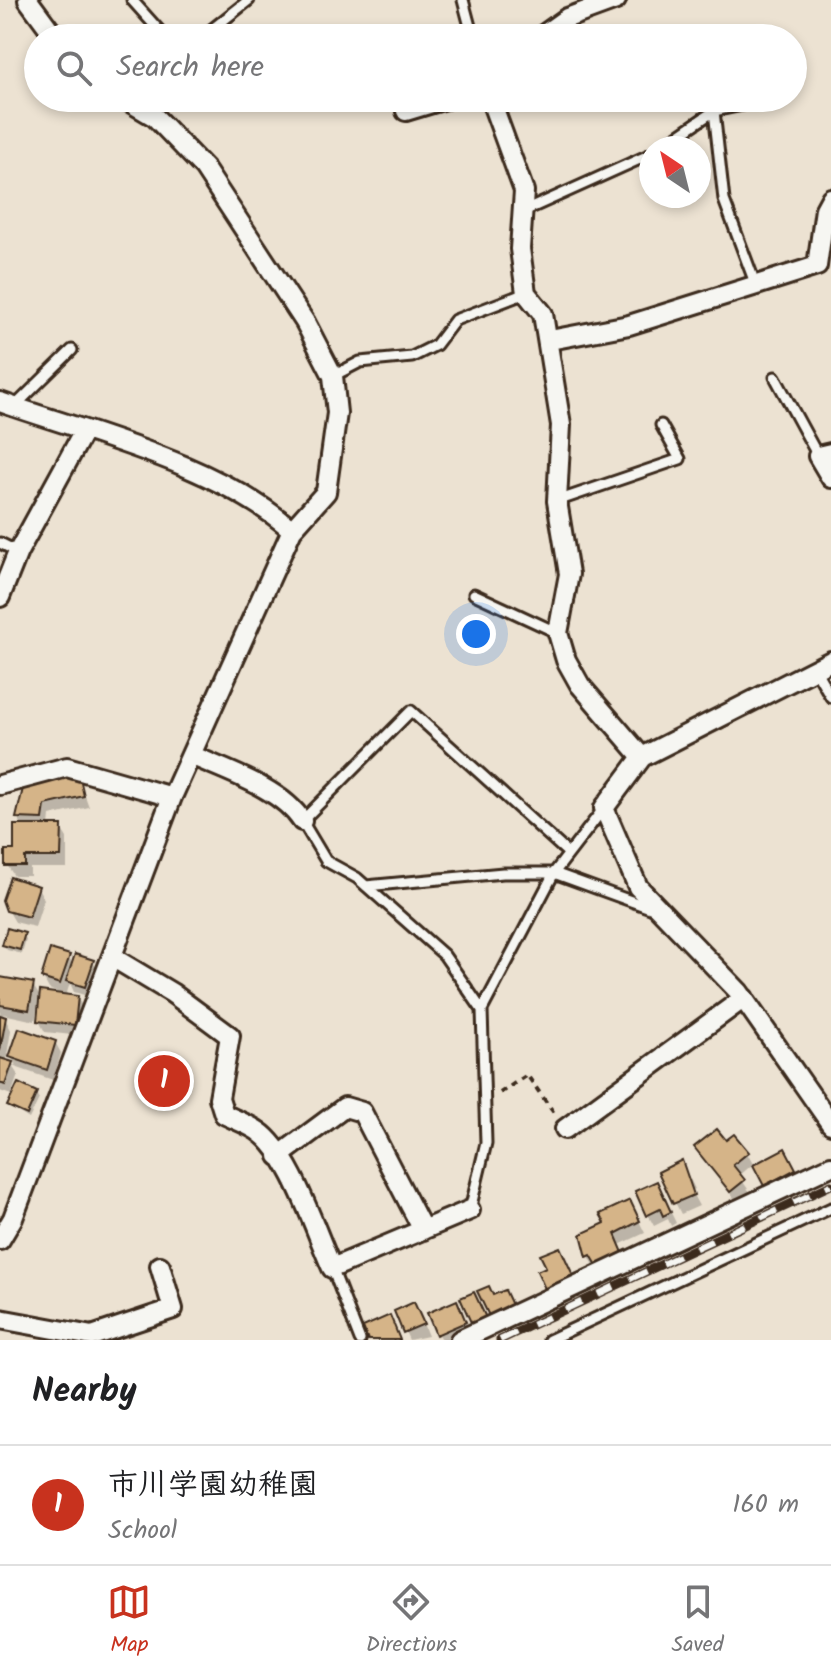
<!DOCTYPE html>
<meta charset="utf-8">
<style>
:root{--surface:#fff;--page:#f6f6f6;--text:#202124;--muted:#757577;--line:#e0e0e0;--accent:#c8321e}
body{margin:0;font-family:Kalam,"Klee One",sans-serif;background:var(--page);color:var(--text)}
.compass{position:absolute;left:639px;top:136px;width:72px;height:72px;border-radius:50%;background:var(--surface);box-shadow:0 4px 12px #0003;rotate:325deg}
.you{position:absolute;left:476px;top:634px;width:28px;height:28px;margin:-20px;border:6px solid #fff;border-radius:50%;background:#1a73e8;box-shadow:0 0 0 12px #1a73e833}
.badge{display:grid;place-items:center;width:52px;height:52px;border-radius:50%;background:var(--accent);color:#fff;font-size:26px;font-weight:700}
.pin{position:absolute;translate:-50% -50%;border:4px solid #fff;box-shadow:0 2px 8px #0006}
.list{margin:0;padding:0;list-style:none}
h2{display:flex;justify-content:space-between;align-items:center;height:104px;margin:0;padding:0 32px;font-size:34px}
h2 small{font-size:26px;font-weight:400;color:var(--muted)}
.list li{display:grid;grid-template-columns:52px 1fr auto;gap:24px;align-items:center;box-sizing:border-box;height:120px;padding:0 32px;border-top:2px solid var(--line)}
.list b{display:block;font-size:30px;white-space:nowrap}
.list p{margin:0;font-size:26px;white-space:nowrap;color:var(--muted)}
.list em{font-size:26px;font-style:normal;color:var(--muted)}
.icon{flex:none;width:44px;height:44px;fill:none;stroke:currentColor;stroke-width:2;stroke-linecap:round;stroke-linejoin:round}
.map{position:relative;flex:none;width:831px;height:1340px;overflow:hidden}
.search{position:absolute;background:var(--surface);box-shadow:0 4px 12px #0003;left:24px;right:24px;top:24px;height:88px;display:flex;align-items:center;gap:20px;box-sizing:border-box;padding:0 28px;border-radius:44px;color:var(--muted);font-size:30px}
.sheet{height:224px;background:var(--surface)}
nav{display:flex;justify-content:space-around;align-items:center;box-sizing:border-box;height:112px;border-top:2px solid var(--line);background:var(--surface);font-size:22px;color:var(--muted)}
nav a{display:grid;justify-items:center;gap:4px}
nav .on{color:var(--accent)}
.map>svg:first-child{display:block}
</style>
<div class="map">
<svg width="831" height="1340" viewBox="0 0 831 1340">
<rect width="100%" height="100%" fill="#ece2d2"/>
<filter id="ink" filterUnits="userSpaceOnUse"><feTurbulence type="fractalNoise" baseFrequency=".0125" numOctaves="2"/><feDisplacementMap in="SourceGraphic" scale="16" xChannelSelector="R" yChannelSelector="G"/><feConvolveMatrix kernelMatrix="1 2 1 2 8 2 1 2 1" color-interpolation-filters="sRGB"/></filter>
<g filter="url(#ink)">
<!-- shadow -->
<path fill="#0003" d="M78,776L89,807L50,816L49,827H60L67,838V868H30V876H14L7,865L23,827L18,818Z
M38,888L44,899L35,927L15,922L8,910Z
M24,935L26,940L22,954L7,950L4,945Z
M68,957L73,965L92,961L99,972L91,997L74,992L70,983L66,996L77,998L84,1009L81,1036L45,1032L39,1021L40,1011L37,1010L35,1021L3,1014L11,1030L6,1062L16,1066L11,1056L55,1042L61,1053L53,1080L12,1066L18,1075L11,1095L0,1091V979L33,985L41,999L65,996L49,989L43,978Z
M36,1094L39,1099L29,1119L9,1106Z
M726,1143L747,1153L753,1164L739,1176L750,1192L737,1202L696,1148Z
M784,1151L801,1181L772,1196L755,1166Z
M682,1163L695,1189L691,1191L699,1206L681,1214L660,1173Z
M662,1194L676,1223L671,1226L668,1219L654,1226L648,1215Z
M635,1213L645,1233L619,1245L595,1267L589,1256L607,1224Z
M565,1260L578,1287L553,1299L547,1288Z
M396,1312L420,1316L428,1336L409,1340Z
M462,1314L471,1334L456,1340H441L438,1334Z"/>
<!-- building -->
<path fill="#d5b488" stroke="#3b2a1e" stroke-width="2" d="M79,774L84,796L45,805L43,819L16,818L24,784Z
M14,825H62L61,857H25V866H5V850H14Z
M10,877L39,886L29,917L6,911L2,900Z
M7,928L25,933L20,950L2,945Z
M50,949L70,955L60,984L41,978Z
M75,954L94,960L85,987L66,981Z
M0,977L34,983L29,1010L0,1005Z
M40,991L78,996L75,1025L37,1021Z
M0,1015L6,1017L0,1051Z
M19,1028L56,1041L47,1070L9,1057Z
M0,1058L13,1062L5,1085L0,1083Z
M18,1083L37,1092L27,1115L7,1106Z
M717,1129L726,1140L734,1134L749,1152L733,1165L745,1180L730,1192L694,1147Z
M785,1148L796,1169L764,1186L753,1165Z
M682,1160L694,1195L673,1204L658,1172Z
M657,1181L671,1212L663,1216L660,1209L646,1216L635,1191Z
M630,1200L640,1221L615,1234L624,1255L598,1267L591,1255L587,1257L581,1234L605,1223L600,1214Z
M560,1247L573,1275L545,1289L537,1271L546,1267L540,1255Z
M489,1286L493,1295L505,1290L513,1307L490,1318L477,1291Z
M474,1292L487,1320L473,1327L460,1298Z
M457,1300L466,1322L436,1335L427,1313Z
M414,1302L424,1324L403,1333L394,1311Z
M390,1315L400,1340H368L363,1327Z"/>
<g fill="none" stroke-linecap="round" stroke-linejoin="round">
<!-- service casing -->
<g stroke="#3b2a1e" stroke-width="15">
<path id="service" d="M132,0L166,38
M463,0L473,38
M201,38L249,0
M714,111L724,200L755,283
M660,148L714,111L776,98
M522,212L651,154
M333,376L360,362L412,357L436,345L455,320L526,293
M775,377L818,456
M14,407L72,350
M557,501L680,459L661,425
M0,543L18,552
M474,594L558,633
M815,669L831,697
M366,886L503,873H554L653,909
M482,1010L444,955L357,878L326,861L302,821L411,711L568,853
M470,1210L486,1143L482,1010L554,873L604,808
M332,1268L360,1340
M549,1340L831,1208"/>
</g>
<!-- minor casing -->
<g stroke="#3b2a1e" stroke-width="24">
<path id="minor" d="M28,0L56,38
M539,38L567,18L616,0
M490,98L524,191L520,249L526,293L543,314L561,425L557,501L569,574L558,633L566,660L580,685L642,757
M406,111L449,98
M550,340L629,325L817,266L825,209L831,198
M0,402C94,435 217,464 292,530
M831,453L818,456L831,478
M0,597L18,552L84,431
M831,661L642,757L604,808L638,887L739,992L831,1124
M191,755C226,771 281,788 302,821
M0,785L67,767L172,797
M112,957L172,993L230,1036L219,1098L224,1114C235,1120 248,1124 258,1131C291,1153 315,1231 332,1268L470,1210
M565,1129L744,998
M279,1156L345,1107L362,1112L423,1230
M0,1240L13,1218L172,797L292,530L326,492L337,413L333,376L305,322L204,168L155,117L123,98
M0,1319L92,1336L173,1309L160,1266
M460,1340L831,1166"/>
</g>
<!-- path -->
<path stroke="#3b2a1e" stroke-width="4" stroke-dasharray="6 6" stroke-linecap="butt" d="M500,1093L527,1075L554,1113"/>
<!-- service -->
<use href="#service" stroke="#f6f6f2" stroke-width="9"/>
<!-- minor -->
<use href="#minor" stroke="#f6f6f2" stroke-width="18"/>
<!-- rail casing -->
<g stroke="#3b2a1e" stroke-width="9">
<path id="rail" d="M500,1340L831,1185"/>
</g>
<!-- rail -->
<use href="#rail" stroke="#f6f6f2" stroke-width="6" stroke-dasharray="18" stroke-linecap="butt"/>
</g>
</g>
</svg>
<svg class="compass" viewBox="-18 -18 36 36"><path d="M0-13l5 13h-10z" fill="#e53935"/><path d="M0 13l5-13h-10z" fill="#757577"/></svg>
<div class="you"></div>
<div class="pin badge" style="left:164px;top:1081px">1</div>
<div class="search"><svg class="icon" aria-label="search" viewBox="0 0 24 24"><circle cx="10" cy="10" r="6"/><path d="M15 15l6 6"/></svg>Search here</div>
</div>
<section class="sheet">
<h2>Nearby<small></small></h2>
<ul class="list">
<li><span class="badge">1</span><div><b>市川学園幼稚園</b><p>School</p></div><em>160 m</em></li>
</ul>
</section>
<nav>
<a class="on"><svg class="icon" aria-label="map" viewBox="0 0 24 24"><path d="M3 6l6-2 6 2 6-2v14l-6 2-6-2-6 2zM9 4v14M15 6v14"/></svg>Map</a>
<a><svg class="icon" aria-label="directions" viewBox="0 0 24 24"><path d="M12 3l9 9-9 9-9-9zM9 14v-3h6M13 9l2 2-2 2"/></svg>Directions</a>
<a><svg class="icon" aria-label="saved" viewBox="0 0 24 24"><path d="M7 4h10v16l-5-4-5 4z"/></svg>Saved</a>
</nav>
